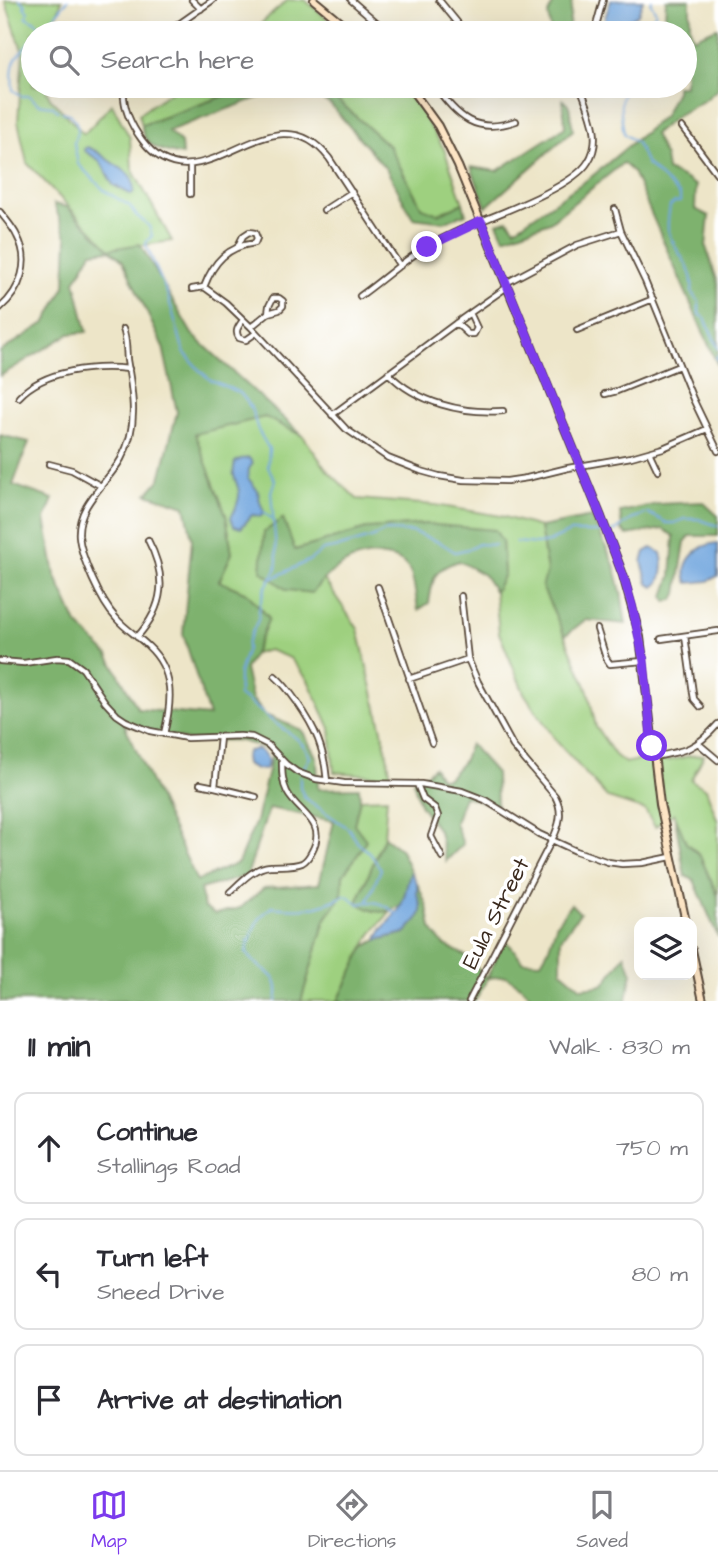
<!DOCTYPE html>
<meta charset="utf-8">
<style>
:root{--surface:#fff;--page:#f2f2f3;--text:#2b2b33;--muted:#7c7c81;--line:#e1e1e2;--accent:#7c3aed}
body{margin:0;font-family:"Architects Daughter",sans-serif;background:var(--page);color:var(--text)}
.controls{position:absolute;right:21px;bottom:21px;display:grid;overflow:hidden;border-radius:14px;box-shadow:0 7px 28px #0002}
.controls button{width:63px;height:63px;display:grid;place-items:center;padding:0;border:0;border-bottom:2px solid var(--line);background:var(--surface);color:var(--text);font:35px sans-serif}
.stop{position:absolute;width:21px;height:21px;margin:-16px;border:5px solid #7c3aed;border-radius:50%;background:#fff}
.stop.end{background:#7c3aed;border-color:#fff;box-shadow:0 2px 7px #0008}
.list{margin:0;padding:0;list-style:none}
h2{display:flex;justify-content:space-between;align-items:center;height:91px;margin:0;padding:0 28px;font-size:30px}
h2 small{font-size:23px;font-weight:400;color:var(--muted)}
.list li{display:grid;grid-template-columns:46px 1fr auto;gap:21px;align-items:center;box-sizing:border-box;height:112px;margin:0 14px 14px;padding:0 14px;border:2px solid var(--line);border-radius:14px}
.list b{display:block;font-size:26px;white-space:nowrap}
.list p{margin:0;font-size:23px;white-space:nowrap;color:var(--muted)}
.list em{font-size:23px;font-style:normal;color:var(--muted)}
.icon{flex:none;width:38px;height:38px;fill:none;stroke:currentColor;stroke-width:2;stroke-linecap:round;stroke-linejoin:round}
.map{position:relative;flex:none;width:718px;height:1001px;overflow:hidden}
.search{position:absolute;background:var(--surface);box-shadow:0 7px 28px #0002;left:21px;right:21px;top:21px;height:77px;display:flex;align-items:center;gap:18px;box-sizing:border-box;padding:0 24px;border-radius:38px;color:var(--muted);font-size:26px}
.sheet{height:469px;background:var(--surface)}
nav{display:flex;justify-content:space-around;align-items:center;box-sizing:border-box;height:98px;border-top:2px solid var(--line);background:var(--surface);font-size:19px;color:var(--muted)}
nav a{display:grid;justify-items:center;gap:4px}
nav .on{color:var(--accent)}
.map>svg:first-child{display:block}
</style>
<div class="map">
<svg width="718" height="1001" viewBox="0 0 718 1001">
<rect width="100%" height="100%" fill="#fff"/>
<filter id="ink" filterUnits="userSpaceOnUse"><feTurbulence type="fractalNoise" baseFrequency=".0143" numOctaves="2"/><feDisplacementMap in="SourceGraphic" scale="14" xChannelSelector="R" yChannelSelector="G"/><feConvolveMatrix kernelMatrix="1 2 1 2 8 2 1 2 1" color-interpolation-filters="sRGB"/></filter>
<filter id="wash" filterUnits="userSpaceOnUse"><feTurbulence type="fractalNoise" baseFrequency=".00686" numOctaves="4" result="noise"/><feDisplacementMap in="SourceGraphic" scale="28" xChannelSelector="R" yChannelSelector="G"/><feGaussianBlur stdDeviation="1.57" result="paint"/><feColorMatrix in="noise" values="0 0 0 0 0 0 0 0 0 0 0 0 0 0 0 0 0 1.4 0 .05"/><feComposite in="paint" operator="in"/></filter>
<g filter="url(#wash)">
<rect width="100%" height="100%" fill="#ede5c8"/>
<!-- green -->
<path fill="#9ed07f" stroke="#6c7d4e" stroke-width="2" d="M5,0H62L51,33H33V86H45L50,98L84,134L112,104L130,138L132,169L172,241L110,250L27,163L18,121L23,53Z
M288,0H305L344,33H251L267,18Z
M179,86H252L142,125L139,114Z
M325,86H402L422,113L444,149L463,203L438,214L422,208L389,146L334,97Z
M265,417L303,436L327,470L357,499L435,505L501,516L540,527L547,571L562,630L588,691L596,727L615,755L625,763L649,758L667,761L689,756L704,755L691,780L706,789L718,822V896L699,854L686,843L674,813L655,827L645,810L608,798L557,742L524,693L499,633L495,592L504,574L502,541L425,524L370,528L295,550L264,532L323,578L358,629L384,739L391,777L334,772L330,728L308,680L290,658L269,650L254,654L269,618L247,593L219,581L232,553L226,515L194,433Z
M387,798L384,837L357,903L373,911L390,912L371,934L338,1001H301L325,920L342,894L343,875L357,856L354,824L360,799Z"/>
<!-- forest -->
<path fill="#7eb26e" stroke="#5c6e46" stroke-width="2" fill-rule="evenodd" d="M555,0H572L568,33H551L548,14Z
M666,0H690V28L693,38L717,28H718V89L705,100L678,115L654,134L665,157L667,170L688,180L696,186L695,209L709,216L706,247L718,283V366L633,172L623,163L550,222L504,238L497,223L508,220L515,229L591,177L664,116L676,91V86H685V33H664Z
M252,86H290L168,131L181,143L182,155C165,152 141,147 142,125Z
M302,86H325L334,97L389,146L422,208L438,214L463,203L466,214L444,222L413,218L387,170L331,105Z
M563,100L569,106L573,130L486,207L471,167L497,171L565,127Z
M54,204L67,207L110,249L140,244L192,334L303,436L265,417L195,434L226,515L232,553L219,581L247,593L269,618L254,654L245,669L252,699L265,715L302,730L317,758L318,789L359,788L360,799L354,824L366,840L357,856L343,875L342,894L325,920L301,1001H0V435L29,442L13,485L53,499L45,519L55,575L77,624L108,655L138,709L209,716L183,634L192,539L185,506L147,494L160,479L177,412L163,347L123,261L110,250L92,252L75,281L87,332L69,334L0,376V352L46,322L65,286L67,239ZM124,724L190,741L237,740L273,750L256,821L238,863L197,881ZM269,808L334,821L319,884L264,888L240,908L215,914L204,907L200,889L247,876Z
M703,502L718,516V536H690L685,542L677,594L673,600L666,601L664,596L671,576L674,536L663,529L627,535L622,530L620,512L658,504Z
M592,517L615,567L621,592L626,624L585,620L565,636L542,587L547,571L540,527Z
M283,518L295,550L370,528L425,524L495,530L502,541L504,574L495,592L484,575L459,561C433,569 433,577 429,603L418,610C416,599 414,575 408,568C403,561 398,559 390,557C358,549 330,569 312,593L287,590L261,571L264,532Z
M470,744L496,773L497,806L464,796L455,823L463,844L446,861L439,832L420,804L413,781L425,775L434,767L440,778H448L463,762Z
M674,813L686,843L699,854L718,896V937L694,880L685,876Z
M384,837L401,850L411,872L402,904C383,916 375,913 357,903Z
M417,883L427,906L431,928L443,944L466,956L487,978L505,939L523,961L541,962L548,950L557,923L571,904L580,913L561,939V971L581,988L599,986L604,984L625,955L632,973L626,1001H535L522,987L506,976L488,978L475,1001H338L364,947L377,940L405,933L418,918L421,912V906L417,894Z"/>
<!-- water -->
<path fill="#71a6de" stroke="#56687e" stroke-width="2" d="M611,0H643L638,14L628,20L620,33H600Z
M87,147C96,150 100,154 107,159C121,170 137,172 133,194H130L113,185L100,161L85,151L84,149Z
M249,458L253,463L249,469L248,478L258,491L260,502L264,512L261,516L252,515L241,528L234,526L231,518C234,511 238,505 239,496C240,481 230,481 235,462L241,459Z
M718,543V576L708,581L688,583C678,563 698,544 718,543Z
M652,548L661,553C664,563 664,581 654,587L648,584L642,562L645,552Z
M257,749C266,754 272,761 264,770L256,769L246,764L245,757L248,751Z
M411,872L417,883V894L421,906V912L418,919L405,933L377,940C379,928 394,919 400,907C406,896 406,883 411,872Z"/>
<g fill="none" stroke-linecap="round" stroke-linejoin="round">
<!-- stream -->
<path stroke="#71a6de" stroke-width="2" d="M20,0L26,5L24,7L28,12L26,17C32,20 40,23 42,31
M39,33L48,24L68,0
M634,33L651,20L656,12L650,2L652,0
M33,39C14,58 10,62 13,90L22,96H30L38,104L52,106L58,111
M622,86L626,88C617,103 622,118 624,134L637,143L647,164L680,195V202H675L670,206C669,213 667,222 668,229C672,252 696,265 692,292L699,302V314L705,318L718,348
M62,112L70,114L76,122L78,128L74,143L78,164L105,191L130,206L136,215L149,226L152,236L147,241L146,245L167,293L184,352L200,371L211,380L240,393L246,400L251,408L258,430L269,449L268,467L275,480L271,492L277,560L276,570L265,588L260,604L258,620L247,643V649L239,673V696C251,702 260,711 270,719C285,732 302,737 310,757L303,769
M718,355L716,358L718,360
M264,512L271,518
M609,532L615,531L634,518L648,513L667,523H674L685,519H698L718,526
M516,542L537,544L549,542L570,532H604
M269,580L310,560L323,550L340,547L374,537L385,531L413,532L441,543L455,552L472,548L478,544L495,545
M300,776V788L305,798L349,829L358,843L369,852L381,869L368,900
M276,1001C283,970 258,973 246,952C251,934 257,916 272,907C303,911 319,908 346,895L359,904C373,899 386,904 396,914"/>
</g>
</g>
<g filter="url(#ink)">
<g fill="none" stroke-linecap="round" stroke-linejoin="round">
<!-- street casing -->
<g stroke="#564638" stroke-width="8">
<path id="street" d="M192,0L201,9
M351,0L389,33
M439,0L466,33
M166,33L213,0
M594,33L603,0
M124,86C122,106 130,124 142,140C200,217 270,82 329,158L400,266
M435,86C458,117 475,135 516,121
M682,127L718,175
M190,194V166
M615,209L621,231L645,281L693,399L718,451
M324,210L352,192
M0,212C6,220 13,227 17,236C31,261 21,290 0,308
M506,283L577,245L621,231
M204,287C214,261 227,247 255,243L257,238L255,233L249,232L243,236L238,246
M192,289L204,287L226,303L251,327L346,429L388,458L421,471L439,476L463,480L507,481L527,478L568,468L631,457L663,448L707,429
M360,296C384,279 407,257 433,243C446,237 459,230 472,225C500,213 573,187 588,162C604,138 588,109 580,86
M243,320C239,326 234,331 239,338L246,340L256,333
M456,323L468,334H474L477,328L470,313
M251,327L268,313L279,310L283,306V301L279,298H273L269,306L268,313
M123,329C127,339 126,349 127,360C133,394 139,427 121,459C107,484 77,504 79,536C81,558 101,602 116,618C125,629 138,636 148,646C175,671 172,702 164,734
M577,330L653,299
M388,373C417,403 463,414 503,411
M605,394L617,391L679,366
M19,397C44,370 95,365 129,369
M332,415L463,318L507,287
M649,452L658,471
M49,464L72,470L101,486
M378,587L432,743
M461,596L468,659L478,682L513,746L555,796C562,809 561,820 555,834L469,1001
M597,629L606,658L610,664L643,661
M685,636L693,693L694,699L701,707
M137,637C165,606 167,576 148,540
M661,639L718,631
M0,661L24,663L57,658L69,659L83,669L105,702L117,715L126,721L150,731L187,738L240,736L252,737L268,745L286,764L297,772L316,779L344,783L421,784L462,791L485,800L539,834L576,851L608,862L622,864L642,863L671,857
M275,676C284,684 290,692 297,702C316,729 324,748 327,781
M409,679L468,659
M220,737L215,787L256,797
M699,744L718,760
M654,757C686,751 696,749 718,724
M200,784L215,787
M417,784L423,799L435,808L438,816L431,836L442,857
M230,892C241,882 254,867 270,866C280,865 292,867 302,863C306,861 310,855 312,851C328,822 298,813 287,792C282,782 282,771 282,760"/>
</g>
<!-- secondary casing -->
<g stroke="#564638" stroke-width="10">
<path id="secondary" d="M314,0L354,33
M409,86L438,126L458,166L601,517L623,575L640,637L660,804L686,922
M692,950L703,1001"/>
</g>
<!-- street -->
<use href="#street" stroke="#fff" stroke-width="4.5"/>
<!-- secondary -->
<use href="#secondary" stroke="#fde5c5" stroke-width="6"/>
</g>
</g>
<g fill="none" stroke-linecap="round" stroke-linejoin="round" filter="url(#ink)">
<!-- route -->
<path stroke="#7c3aed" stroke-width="9" d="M427,247L481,221L601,517L623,575L632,605L644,661L652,746"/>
</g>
<g text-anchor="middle" stroke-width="7" stroke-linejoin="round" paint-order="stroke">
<!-- street labels -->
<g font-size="23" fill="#3b2a1e" stroke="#fff">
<text transform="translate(495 913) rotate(-63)" y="8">Eula Street</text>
</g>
</g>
</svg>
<div class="controls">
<button><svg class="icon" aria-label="layers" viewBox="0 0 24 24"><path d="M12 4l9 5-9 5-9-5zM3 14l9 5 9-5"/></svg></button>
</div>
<div class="stop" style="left:652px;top:746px"></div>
<div class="stop end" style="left:427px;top:247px"></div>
<div class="search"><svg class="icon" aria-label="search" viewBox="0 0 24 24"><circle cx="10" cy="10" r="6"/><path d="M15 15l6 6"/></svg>Search here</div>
</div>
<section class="sheet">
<h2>11 min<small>Walk · 830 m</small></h2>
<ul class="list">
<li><svg class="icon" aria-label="ahead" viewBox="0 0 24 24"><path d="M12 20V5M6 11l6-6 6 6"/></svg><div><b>Continue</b><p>Stallings Road</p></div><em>750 m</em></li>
<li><svg class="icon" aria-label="left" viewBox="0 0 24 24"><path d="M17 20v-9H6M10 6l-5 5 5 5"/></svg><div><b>Turn left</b><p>Sneed Drive</p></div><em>80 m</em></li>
<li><svg class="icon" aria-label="arrive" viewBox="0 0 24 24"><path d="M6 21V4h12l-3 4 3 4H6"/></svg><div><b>Arrive at destination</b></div></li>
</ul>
</section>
<nav>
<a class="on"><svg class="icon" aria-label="map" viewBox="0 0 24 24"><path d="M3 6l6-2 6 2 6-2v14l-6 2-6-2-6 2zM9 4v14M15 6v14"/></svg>Map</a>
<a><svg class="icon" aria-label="directions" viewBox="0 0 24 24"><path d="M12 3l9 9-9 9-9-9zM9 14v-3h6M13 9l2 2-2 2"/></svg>Directions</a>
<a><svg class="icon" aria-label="saved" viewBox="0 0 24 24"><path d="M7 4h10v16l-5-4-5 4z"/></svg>Saved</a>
</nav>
